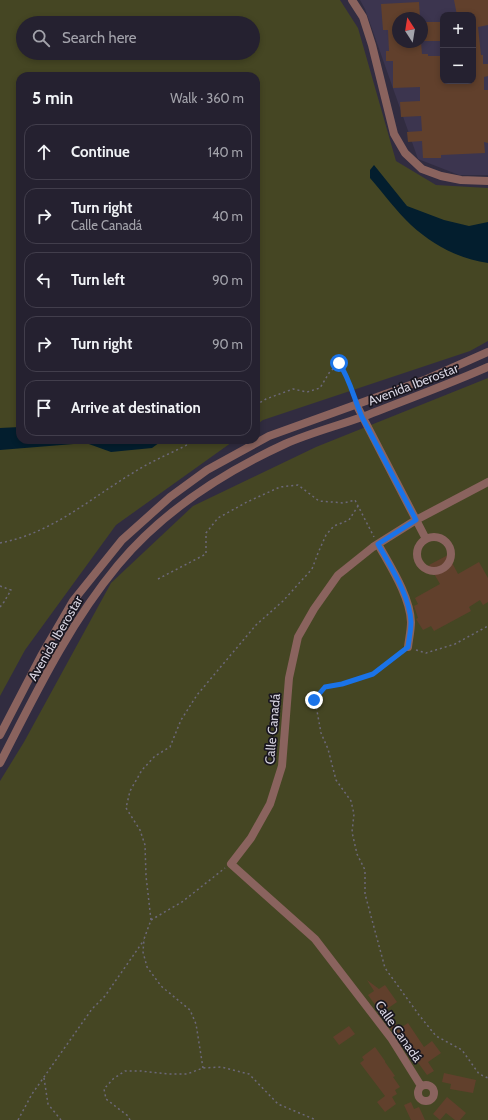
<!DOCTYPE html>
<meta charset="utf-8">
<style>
:root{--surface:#252130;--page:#2d2938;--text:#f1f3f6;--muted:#a3a3ab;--line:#423e4c}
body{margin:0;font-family:Cabin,sans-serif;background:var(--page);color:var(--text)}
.controls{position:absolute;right:12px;top:12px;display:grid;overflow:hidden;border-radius:8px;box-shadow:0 2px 6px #0003}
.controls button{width:36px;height:36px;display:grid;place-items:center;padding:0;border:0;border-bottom:1px solid var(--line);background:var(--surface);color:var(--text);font:20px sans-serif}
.compass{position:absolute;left:392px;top:12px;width:36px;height:36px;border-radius:50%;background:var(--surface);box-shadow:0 2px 6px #0003;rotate:348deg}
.stop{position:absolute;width:12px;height:12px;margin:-9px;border:3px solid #1a73e8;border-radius:50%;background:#fff}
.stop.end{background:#1a73e8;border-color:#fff;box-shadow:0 1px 4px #0008}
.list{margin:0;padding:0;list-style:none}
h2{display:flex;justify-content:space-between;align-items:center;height:52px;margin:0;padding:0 16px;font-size:17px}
h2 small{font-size:13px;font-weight:400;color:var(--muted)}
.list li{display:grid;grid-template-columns:26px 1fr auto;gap:12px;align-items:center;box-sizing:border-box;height:56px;margin:0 8px 8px;padding:0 8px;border:1px solid var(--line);border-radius:12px}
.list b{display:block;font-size:15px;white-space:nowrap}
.list p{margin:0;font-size:13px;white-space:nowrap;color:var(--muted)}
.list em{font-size:13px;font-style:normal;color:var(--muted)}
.icon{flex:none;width:22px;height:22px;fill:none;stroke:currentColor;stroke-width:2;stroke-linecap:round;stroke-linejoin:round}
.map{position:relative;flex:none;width:488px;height:1120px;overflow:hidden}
.search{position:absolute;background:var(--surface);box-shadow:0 2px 6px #0003;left:16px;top:16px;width:244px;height:44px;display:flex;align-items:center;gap:10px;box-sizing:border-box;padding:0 14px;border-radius:22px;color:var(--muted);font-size:15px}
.panel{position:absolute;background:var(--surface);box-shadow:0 2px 6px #0003;left:16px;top:72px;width:244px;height:372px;border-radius:12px}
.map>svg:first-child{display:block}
</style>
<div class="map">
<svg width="488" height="1120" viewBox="0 0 488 1120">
<rect width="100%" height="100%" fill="#312c40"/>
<!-- built -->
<path fill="#3c354f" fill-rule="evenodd" d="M360,0H488V175H459L418,159L365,9ZM443,15H473V81H443ZM398,18H422V42H398Z"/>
<!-- green -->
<path fill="#454623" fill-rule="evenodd" d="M0,0H340L358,28L396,161L436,185L488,188V341L470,351L263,420L256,425V76H20V440H235L116,525L25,650L0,696ZM23,23H253V53H23Z
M488,378V1120H0V781L24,742L111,583L193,506L316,447Z"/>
<!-- water -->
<path fill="#031e2e" d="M374,165L407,206L444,220L469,226L488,222V263C459,259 433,245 411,225C397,212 383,193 370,178V170Z
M20,427V440H163L152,448L111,452L86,443L0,450V428Z"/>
<!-- building -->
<path fill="#61402c" d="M454,0H488V25L478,27L481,55H483V64H488V76L484,77V90H488V143L484,142L485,153L441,155V158H423L422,141L408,142L407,132L422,131L421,116L401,117L400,102L420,101V87L393,88V61H386V51H389L388,30H383L381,4L419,2L420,18H398V42H421L422,54H428V56H441V67H443V83L473,82V15H457Z
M423,22H443V41H424Z
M448,555L458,574L479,562L488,578V602L483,605L480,600L469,607L471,611L434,631L431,626L423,630L416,619L418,618L414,606L418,604L415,598L440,584L429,565Z
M367,980L379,989L385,985L397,1002L381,1013L368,995L374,991Z
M395,1022L399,1029L408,1023L424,1047L432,1041L441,1053L428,1062L434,1071L427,1075L406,1046L403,1047L389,1026Z
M349,1026L355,1034L339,1045L333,1037Z
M375,1047L385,1061V1062L395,1076L393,1077L400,1087L395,1090L397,1094L392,1097L396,1104L385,1112L377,1102L385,1096L360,1063L364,1060L362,1057Z
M444,1073L476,1080L473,1093L450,1089L451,1084L442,1082Z
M447,1097L466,1113L460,1120H455L446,1113L440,1120L433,1114Z
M411,1102L414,1109L419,1107L425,1120H411L404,1105Z"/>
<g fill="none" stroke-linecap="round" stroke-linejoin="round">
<!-- path -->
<path stroke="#6c6879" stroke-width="1.5" stroke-dasharray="2 3" stroke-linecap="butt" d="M256,405L266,399L293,389L307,392L320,388L329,373L339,363L345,372L353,397
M0,543C53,533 92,497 136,471C155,459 177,451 196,440
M158,579L206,554V533L218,518L247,502L280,487L298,485L319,501L344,503L355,500L374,537
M0,586L11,590L4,602L0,607
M416,650L426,653L455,644L488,626
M402,652L373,673L342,684L325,687L315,700L321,733L328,749L336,780L351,801L354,814L352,832L357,854L365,870V894L385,968L419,1015L436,1036L462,1050L479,1074L488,1078
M151,920L182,902L225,868
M203,1068L196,1024L190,1010L161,986L147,967L143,952L144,939L151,920L146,876L145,845L140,830L126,808L130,791L142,770L155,756L170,747L181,720L197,695L256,625L283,601L312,569L318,553L326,535L334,526L349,520L358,506
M44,1078L48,1104L61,1120
M18,1120L32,1094L92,1009L105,996L144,940
M130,1120L128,1116L106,1099L104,1089L113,1079L125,1071H141L168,1074H187L203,1068L221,1067L249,1074L278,1104L316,1120"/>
<!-- minor -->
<path stroke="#8a635e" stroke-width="8" d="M352,0L363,17L372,45L394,134L405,153L422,169L441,176L461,180L488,181
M356,404L426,539
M417 554a17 17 0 1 1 34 0a17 17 0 1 1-34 0Z
M378,544C390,566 410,596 411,622C411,630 409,639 408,647
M0,735L41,656L73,601L122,540L170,497L207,470L269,436L427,379L488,352
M0,763C35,695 69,624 118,565C162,512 222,473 285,444C310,433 337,426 362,417C404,401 447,385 488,367
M418 1093a8 8 0 1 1 16 0a8 8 0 1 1-16 0Z
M421,1086L391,1038L315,939L231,864L251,838L270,804L282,766L289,678L298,637L314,609L338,575L373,547L416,520L488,482"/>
</g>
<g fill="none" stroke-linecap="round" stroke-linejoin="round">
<!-- route -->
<path stroke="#1a73e8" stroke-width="5" d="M314,700L325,687L342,684L373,674L408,647C409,639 411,630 411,622C410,596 390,566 378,544L416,520L362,417C354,399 350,379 339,363"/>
</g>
<g text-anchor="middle" stroke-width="3.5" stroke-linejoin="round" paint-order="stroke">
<!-- street labels -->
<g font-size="13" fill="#d9d6e3" stroke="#19161f">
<text transform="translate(413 384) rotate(-21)" y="5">Avenida Iberostar</text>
<text transform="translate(55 638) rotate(-60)" y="5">Avenida Iberostar</text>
<text transform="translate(272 729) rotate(-85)" y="5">Calle Canadá</text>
<text transform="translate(399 1031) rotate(55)" y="5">Calle Canadá</text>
</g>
</g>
</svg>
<div class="controls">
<button>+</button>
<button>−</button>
</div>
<svg class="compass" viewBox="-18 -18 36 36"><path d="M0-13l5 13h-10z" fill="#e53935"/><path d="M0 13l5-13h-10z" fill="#a3a3ab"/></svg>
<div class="stop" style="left:339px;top:363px"></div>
<div class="stop end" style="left:314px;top:700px"></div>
<div class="search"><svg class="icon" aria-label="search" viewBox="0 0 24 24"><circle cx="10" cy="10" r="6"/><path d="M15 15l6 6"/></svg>Search here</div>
<section class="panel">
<h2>5 min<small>Walk · 360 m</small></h2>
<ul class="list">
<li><svg class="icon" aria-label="ahead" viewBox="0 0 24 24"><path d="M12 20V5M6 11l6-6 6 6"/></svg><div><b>Continue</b></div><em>140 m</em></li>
<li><svg class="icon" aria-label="right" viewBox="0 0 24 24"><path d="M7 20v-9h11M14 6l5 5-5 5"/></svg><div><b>Turn right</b><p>Calle Canadá</p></div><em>40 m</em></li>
<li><svg class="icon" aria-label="left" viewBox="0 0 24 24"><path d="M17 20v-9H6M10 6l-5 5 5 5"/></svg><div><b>Turn left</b></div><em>90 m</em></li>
<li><svg class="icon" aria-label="right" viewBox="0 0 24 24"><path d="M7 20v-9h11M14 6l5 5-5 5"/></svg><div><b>Turn right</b></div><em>90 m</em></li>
<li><svg class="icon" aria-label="arrive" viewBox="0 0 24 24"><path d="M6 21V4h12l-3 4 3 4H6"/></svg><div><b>Arrive at destination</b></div></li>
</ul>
</section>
</div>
